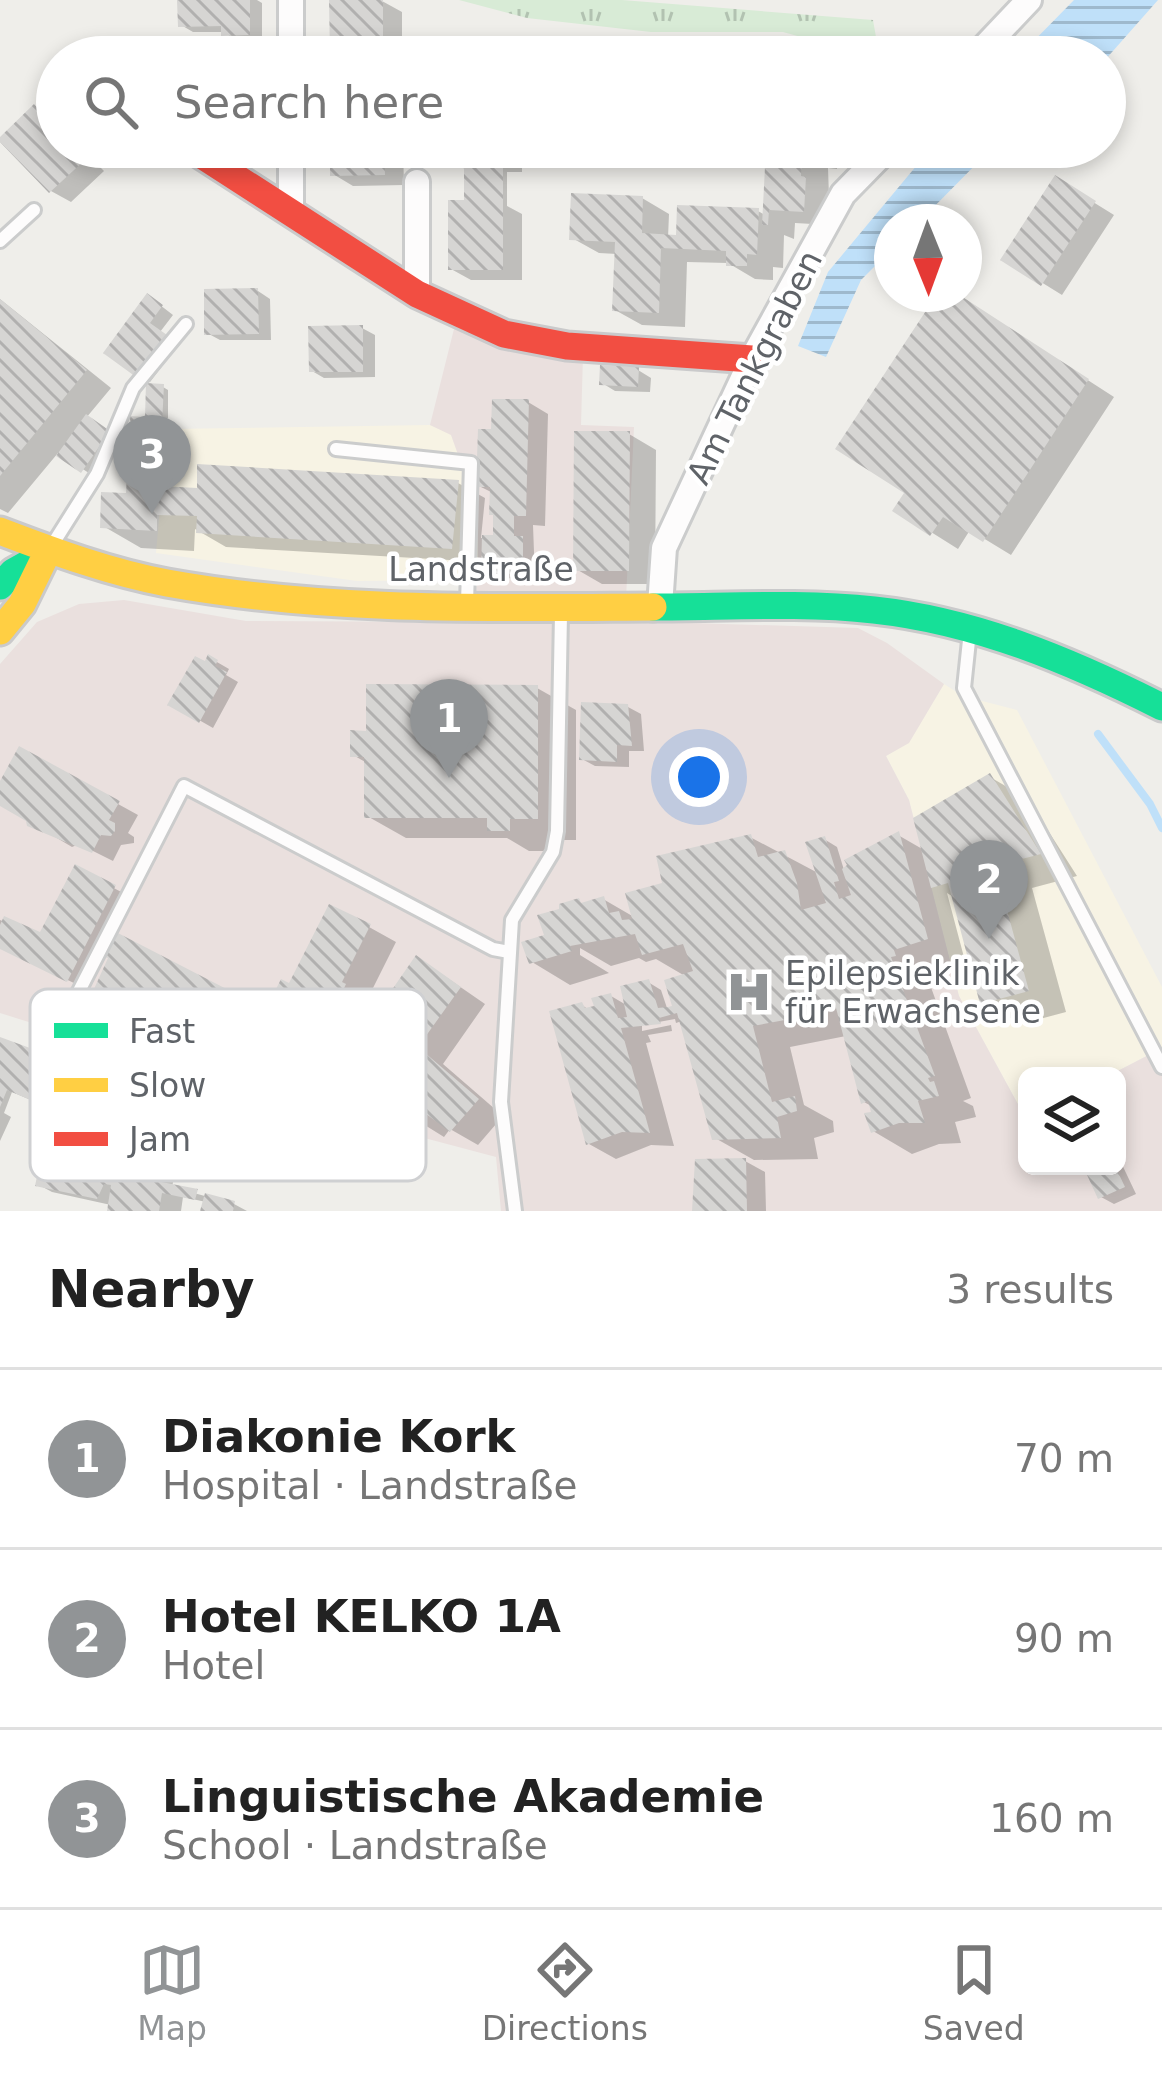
<!DOCTYPE html>
<meta charset="utf-8">
<style>
:root{--surface:#fff;--page:#f6f6f6;--text:#222;--muted:#767676;--line:#e0e0e0;--accent:#919496}
body{margin:0;font-family:"DejaVu Sans",sans-serif;background:var(--page);color:var(--text)}
.controls{position:absolute;right:36px;bottom:36px;display:grid;overflow:hidden;border-radius:18px;box-shadow:0 6px 18px #0003}
.controls button{width:108px;height:108px;display:grid;place-items:center;padding:0;border:0;border-bottom:3px solid var(--line);background:var(--surface);color:var(--text);font:60px sans-serif}
.compass{position:absolute;left:874px;top:204px;width:108px;height:108px;border-radius:50%;background:var(--surface);box-shadow:0 6px 18px #0003;rotate:179deg}
.you{position:absolute;left:699px;top:777px;width:42px;height:42px;margin:-30px;border:9px solid #fff;border-radius:50%;background:#1a73e8;box-shadow:0 0 0 18px #1a73e833}
.badge{display:grid;place-items:center;width:78px;height:78px;border-radius:50%;background:var(--accent);color:#fff;font-size:39px;font-weight:700}
.pin{position:absolute;translate:-50% -99px;filter:drop-shadow(0 3px 6px #0008)}
.pin::after{content:'';position:absolute;top:63px;width:42px;height:36px;background:inherit;clip-path:polygon(0 0,100% 0,50% 100%)}
.list{margin:0;padding:0;list-style:none}
h2{display:flex;justify-content:space-between;align-items:center;height:156px;margin:0;padding:0 48px;font-size:51px}
h2 small{font-size:39px;font-weight:400;color:var(--muted)}
.list li{display:grid;grid-template-columns:78px 1fr auto;gap:36px;align-items:center;box-sizing:border-box;height:180px;padding:0 48px;border-top:3px solid var(--line)}
.list b{display:block;font-size:45px;white-space:nowrap}
.list p{margin:0;font-size:39px;white-space:nowrap;color:var(--muted)}
.list em{font-size:39px;font-style:normal;color:var(--muted)}
.icon{flex:none;width:66px;height:66px;fill:none;stroke:currentColor;stroke-width:2;stroke-linecap:round;stroke-linejoin:round}
.map{position:relative;flex:none;width:1162px;height:1211px;overflow:hidden}
.search{position:absolute;background:var(--surface);box-shadow:0 6px 18px #0003;left:36px;right:36px;top:36px;height:132px;display:flex;align-items:center;gap:30px;box-sizing:border-box;padding:0 42px;border-radius:66px;color:var(--muted);font-size:45px}
.sheet{height:696px;background:var(--surface)}
nav{display:flex;justify-content:space-around;align-items:center;box-sizing:border-box;height:168px;border-top:3px solid var(--line);background:var(--surface);font-size:33px;color:var(--muted)}
nav a{display:grid;justify-items:center;gap:6px}
nav .on{color:var(--accent)}
.map>svg:first-child{display:block}
</style>
<div class="map">
<svg width="1162" height="1211" viewBox="0 0 1162 1211">
<defs>
<pattern id="grass-tufts" width="24" height="20" patternUnits="userSpaceOnUse" patternTransform="scale(3)"><rect width="24" height="20" fill="#d8ebd6"/><path d="M3 7l-1-3M5 7V3M7 7l1-3M15 17l-1-3M17 17v-4M19 17l1-3" fill="none" stroke="#b2c2b1"/></pattern>
<pattern id="water-rules" width="6" height="5" patternUnits="userSpaceOnUse" patternTransform="scale(3)"><rect width="6" height="5" fill="#bfe0f9"/><path d="M0 2.5h6" fill="none" stroke="#9eb9cd"/></pattern>
<pattern id="building-back-hatch" width="6" height="6" patternUnits="userSpaceOnUse" patternTransform="scale(3)"><rect width="6" height="6" fill="#d6d5d3"/><path d="M-1 5l2 2M0 0l6 6M5-1l2 2" fill="none" stroke="#b1b0af"/></pattern>
</defs>
<rect width="100%" height="100%" fill="#efeeea"/>
<!-- commercial -->
<path fill="#f7f3e4" d="M430,425L451,434L478,510V580L357,581L156,553L167,429Z
M944,684L963,696L1017,710L1162,987V1048L1108,1076H1027V1106H1019L959,996L909,800L886,756L909,742Z"/>
<!-- medical -->
<path fill="#eae0de" d="M455,325L583,355L581,425L634,427L625,621L858,628L887,643L944,684L909,743L886,756L909,800L959,996L1019,1106H1027V1166H1117V1076H1108L1162,1048V1211H501L496,1157L251,1092L0,1013V664L37,622L79,604L124,600L246,621L468,622L478,580V510L451,435L430,425Z"/>
<!-- grass -->
<path fill="url(#grass-tufts)" d="M459,0H622L873,20L879,54V57H833L830,45L783,32H651L527,18Z"/>
<!-- water -->
<path fill="url(#water-rules)" d="M1074,0H1158L1105,60L1018,57Z
M932,147H993L919,222H892V249L861,280L826,357L798,346L828,272Z"/>
<!-- shadow -->
<path fill="#0003" d="M180,0H257L262,3V41H237L224,32H193L181,25Z
M382,1L402,12V57H333Z
M34,108L57,123V147H80L104,171L71,202L51,191Z
M333,147H403L404,185L353,186L333,174Z
M450,147H522V172H507V206L522,214V280H471L451,269L467,203V170L450,161Z
M744,147H828L837,152V169L828,168L830,225L795,223L794,239L784,235L783,268L773,267V280L755,279L728,263L687,262L685,327L642,325L615,310L617,254L599,253L572,238L642,198L669,214L668,238L758,211L765,215L768,152Z
M1056,179L1114,215L1062,295L1004,259Z
M258,291L270,299L271,340H220L207,333Z
M940,294H953L970,304L1114,397L1011,555L970,530L958,549L896,510L908,492Z
M0,299L111,388L86,418L121,441L95,477L58,453L8,513L0,509Z
M160,305L173,315L160,332L178,345L150,382L107,352Z
M362,328L375,335V377L324,378L312,371Z
M638,370L651,378L650,392L615,391L602,383Z
M163,387L168,390V418H159L175,427L171,489L458,483L485,498L481,538H496L493,493L479,486L494,433L528,402L548,414L545,526L533,525L535,579L497,578L484,571V562L226,547L195,529L194,551L141,548L103,526L139,496L148,419Z
M629,434L656,450L655,584H602L576,569Z
M210,658L229,669L226,675L238,682L213,728L171,704Z
M537,688L576,710V840H548V851H529L507,838H406L367,816V763L353,755L369,734Z
M628,707L641,714L644,751H629V767L595,766L582,759Z
M20,750L138,815L128,833L134,837V843L121,845L113,861L79,844L72,847L0,804V787Z
M990,777L1028,799L1077,876L1032,888L1066,1012L1021,1024L982,1002L955,898L947,893L965,961L931,972L933,977L928,979L971,1098L963,1101L973,1106L976,1117L955,1122L961,1143L939,1144L912,1154L873,1131V1107L864,1102L846,1036L790,1047L804,1105L833,1121L834,1132L814,1138L818,1159L754,1160L715,1138L682,1021L676,1023L675,1019L642,1025V1031L671,1025L672,1031L648,1035L651,1042L646,1043L674,1146L651,1145L616,1159L589,1144L582,1005L589,1010L611,996L628,1006L648,982L661,990L668,1011L675,1007L685,976L656,959L646,962L639,958L611,966L580,948V955L609,973L570,985L532,962L578,901L585,905L603,899L634,917L666,885L750,837L818,873L824,839L837,847L844,870L898,835L924,850Z
M77,868L134,899L116,935L260,1011L244,1043L170,1007L162,1018L98,988L111,958L105,955L102,962L94,958L80,986L0,947V920L65,949Z
M369,927L396,942L367,1000L371,1002L363,1019L371,1025L443,975L485,1004L443,1064L503,1116L478,1145L450,1129L444,1137L407,1114L401,1124L374,1109L351,1053L341,1046L337,1056L331,1053L311,1094L290,1084L287,1089L242,1065L290,987Z
M0,1046L47,1058L82,1084L66,1115L12,1092L4,1113L11,1117L0,1141Z
M162,1128L182,1140L172,1187L234,1204L247,1211H203L206,1202L183,1197L181,1211H110L111,1205L52,1192L39,1185L132,1147Z
M1117,1154L1136,1194L1114,1204L1101,1197L1086,1166H1117Z
M745,1161L765,1172L766,1211H695Z"/>
<g fill="none" stroke-linecap="round" stroke-linejoin="round">
<!-- stream -->
<path stroke="#bfe0f9" stroke-width="8" d="M1098,734L1150,804L1162,828"/>
</g>
<!-- building -->
<path fill="url(#building-back-hatch)" d="M177,0H250V35L221,36V26L178,27Z
M329,0H383V57H330Z
M34,104L57,129V147H75L86,159L49,193L0,142V137Z
M330,147H384L385,175L330,176Z
M447,147H503V270H448V200H464V162H447Z
M766,147H811V155H802L801,176L806,177L804,212L769,210L768,225H762Z
M1055,175L1096,201L1041,286L1000,260Z
M571,193L643,196L642,233L676,235L677,205L759,208L757,255L747,254V266H726V251L661,248L659,313L612,311L615,242L569,240Z
M258,288L259,334L204,335V289Z
M147,293L163,305L150,323L167,335L136,377L103,353Z
M937,294H958L1089,379L983,542L943,517L930,536L892,511L904,493L835,449Z
M0,299L87,370L0,476Z
M363,325V372H309L308,326Z
M600,365L639,367L638,387L599,385Z
M146,383L164,384L159,486L197,488V464L459,480L452,549L196,533L197,516L157,515V531L100,528L101,492L126,493L130,416L145,417Z
M492,399H529L526,516H514V536H523V574L481,573L482,535H493V515H489L490,487H476L478,429H491Z
M86,414L110,431L81,473L56,456Z
M574,431H630L629,571H573Z
M208,654L218,660L215,666L227,672L199,723L167,705L195,656L205,661Z
M366,684L538,685V819H510V831H487V818H364V757H350V730L366,731Z
M581,702L628,704L632,746L617,745V762L579,760Z
M19,746L120,801L109,820L115,823V831L111,836L101,835L92,853L27,826L26,821L0,806V781Z
M990,773L1041,854L995,866L1029,991L980,1004L948,883L931,888L913,818Z
M899,831L928,939L894,950L896,956L891,957L935,1076L928,1078L930,1082L934,1081L939,1096L918,1101L925,1123H899L871,1133L864,1113L871,1112L868,1101L861,1104L835,1004L816,1009L817,1014L753,1026L772,1102L795,1096L797,1111L777,1117L781,1138L712,1140L677,1013L659,1018L661,1024L621,1028L650,1133L622,1132L586,1145L549,1011L582,1002L585,1008L594,1006L591,998L611,993L618,1018L627,1017L620,986L649,979L658,1008L668,1007L672,1006L664,980L693,971L683,944L642,955L635,934L570,946L572,951L529,964L521,942L544,935L537,915L559,909V904L579,898L581,903L604,896L609,913L619,911L622,920L632,919L625,893L662,883L656,856L751,834L758,857L785,850L797,883L801,910L826,903L805,842L825,836L839,881L834,882L839,899L851,895L842,869L847,865L844,860Z
M75,864L116,885L67,982L0,949V925L4,916L40,932Z
M329,904L371,924L342,982L346,984L338,1001L369,1023L416,955L461,987L418,1047L479,1099L450,1132L425,1113L416,1125L381,1099L373,1112L328,1081L347,1054L315,1031L309,1043L304,1040L283,1081L263,1071L260,1076L238,1066L281,979L289,983Z
M114,931L242,997L223,1034L148,998L141,1009L94,989L108,958L101,956Z
M0,1037L49,1055L45,1063L64,1071L45,1106L7,1090L0,1107Z
M135,1117L163,1126L151,1180L198,1189L195,1200L162,1193L159,1211H107L111,1185L104,1184L97,1199L35,1186L41,1157L51,1159L58,1127L130,1143Z
M746,1158L747,1211H692L695,1159Z
M1083,1166H1115L1125,1187L1098,1199Z
M205,1193L235,1201L233,1211H200Z"/>
<g fill="none" stroke-linecap="round" stroke-linejoin="round">
<!-- lane casing -->
<g stroke="#cbcccc" stroke-width="18">
<path id="lane" d="M0,241L34,210
M336,449L471,463L467,604
M51,547L97,474L133,388L186,324
M970,631L964,688L1162,1067
M219,1051L77,995L184,786L493,949L509,952
M515,1211L501,1102L512,920L553,852L557,831L561,614"/>
</g>
<!-- street casing -->
<g stroke="#cbcccc" stroke-width="30">
<path id="street" d="M291,0V57
M975,57L1029,0
M291,147V209
M417,294V182
M660,606L664,548L752,359L843,194L889,147"/>
</g>
<!-- fast casing -->
<g stroke="#cacacb" stroke-width="33">
<path id="fast" d="M0,586L13,572L47,553
M653,607C726,607 801,602 874,610C976,621 1071,661 1162,707"/>
</g>
<!-- slow casing -->
<g stroke="#cacacb" stroke-width="33">
<path id="slow" d="M0,531C55,552 109,572 167,583C327,612 490,608 653,607
M0,631L22,604L47,553"/>
</g>
<!-- jam casing -->
<g stroke="#cacacb" stroke-width="33">
<path id="jam" d="M189,147L417,294L504,334L567,346L752,359"/>
</g>
<!-- lane -->
<use href="#lane" stroke="#fdfcfc" stroke-width="12"/>
<!-- street -->
<use href="#street" stroke="#fdfcfc" stroke-width="24"/>
<!-- fast -->
<use href="#fast" stroke="#16e098" stroke-width="27"/>
<!-- slow -->
<use href="#slow" stroke="#ffcf43" stroke-width="27"/>
<!-- jam -->
<use href="#jam" stroke="#f24e42" stroke-width="27"/>
</g>
<!-- icons -->
<defs>
<g id="hospital-bare" transform="scale(3.6)"><path d="M-5-5h3v3.5h4V-5h3V5h-3V1.5h-4V5h-3Z" fill="#919496" stroke="#fff" stroke-width="2.5" paint-order="stroke"/></g>
</defs>
<g fill-rule="evenodd">
<use href="#hospital-bare" x="749" y="992"/>
</g>
<g text-anchor="middle" stroke-width="9" stroke-linejoin="round" paint-order="stroke">
<!-- street labels -->
<g font-size="33" fill="#5f6368" stroke="#fff">
<text transform="translate(754 367) rotate(-63)" y="12">Am Tankgraben</text>
<text x="481" y="581">Landstraße</text>
</g>
<!-- poi labels -->
<g font-size="33" fill="#5f6368" stroke="#fff" text-anchor="start">
<text x="785" y="985">Epilepsieklinik<tspan x="785" dy="38">für Erwachsene</tspan></text>
</g>
</g>
<!-- legend -->
<rect x="30" y="989" width="396" height="192" rx="18" fill="#fff" stroke="#cfd0d2" stroke-width="3"/>
<rect x="54" y="1023" width="54" height="15" fill="#16e098"/>
<rect x="54" y="1078" width="54" height="14" fill="#ffcf43"/>
<rect x="54" y="1132" width="54" height="14" fill="#f24e42"/>
<g font-size="33" fill="#5f6368">
<text x="129" y="1043">Fast</text>
<text x="129" y="1097">Slow</text>
<text x="129" y="1151">Jam</text>
</g>
</svg>
<div class="controls">
<button><svg class="icon" aria-label="layers" viewBox="0 0 24 24"><path d="M12 4l9 5-9 5-9-5zM3 14l9 5 9-5"/></svg></button>
</div>
<svg class="compass" viewBox="-18 -18 36 36"><path d="M0-13l5 13h-10z" fill="#e53935"/><path d="M0 13l5-13h-10z" fill="#767676"/></svg>
<div class="you"></div>
<div class="pin badge" style="left:449px;top:778px">1</div>
<div class="pin badge" style="left:989px;top:939px">2</div>
<div class="pin badge" style="left:152px;top:514px">3</div>
<div class="search"><svg class="icon" aria-label="search" viewBox="0 0 24 24"><circle cx="10" cy="10" r="6"/><path d="M15 15l6 6"/></svg>Search here</div>
</div>
<section class="sheet">
<h2>Nearby<small>3 results</small></h2>
<ul class="list">
<li><span class="badge">1</span><div><b>Diakonie Kork</b><p>Hospital · Landstraße</p></div><em>70 m</em></li>
<li><span class="badge">2</span><div><b>Hotel KELKO 1A</b><p>Hotel</p></div><em>90 m</em></li>
<li><span class="badge">3</span><div><b>Linguistische Akademie</b><p>School · Landstraße</p></div><em>160 m</em></li>
</ul>
</section>
<nav>
<a class="on"><svg class="icon" aria-label="map" viewBox="0 0 24 24"><path d="M3 6l6-2 6 2 6-2v14l-6 2-6-2-6 2zM9 4v14M15 6v14"/></svg>Map</a>
<a><svg class="icon" aria-label="directions" viewBox="0 0 24 24"><path d="M12 3l9 9-9 9-9-9zM9 14v-3h6M13 9l2 2-2 2"/></svg>Directions</a>
<a><svg class="icon" aria-label="saved" viewBox="0 0 24 24"><path d="M7 4h10v16l-5-4-5 4z"/></svg>Saved</a>
</nav>
